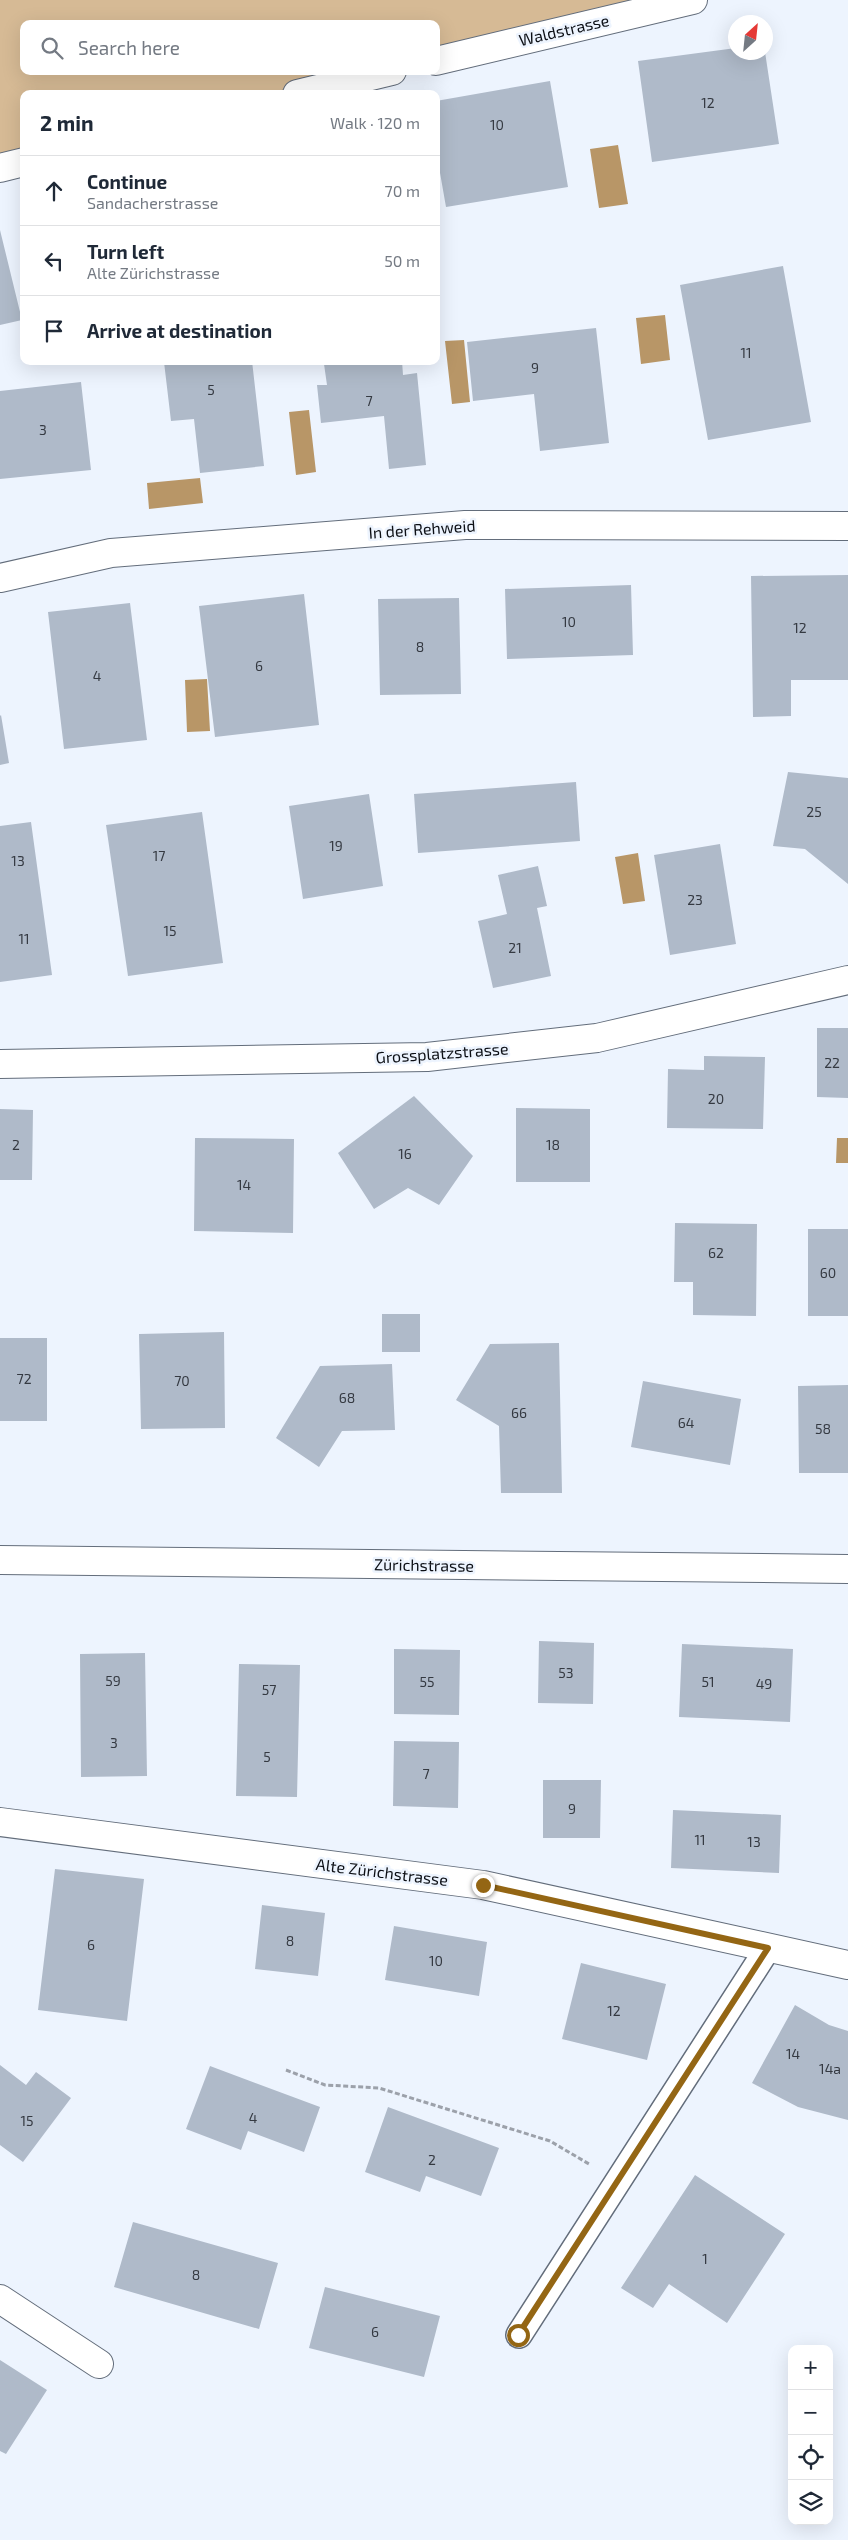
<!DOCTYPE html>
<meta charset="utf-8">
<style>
:root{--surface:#fff;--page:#f2f2f3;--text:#1f2937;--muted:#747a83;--line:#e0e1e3}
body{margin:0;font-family:"Exo 2",sans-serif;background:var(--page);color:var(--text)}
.controls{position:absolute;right:15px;bottom:15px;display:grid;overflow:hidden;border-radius:10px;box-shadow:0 5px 20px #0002}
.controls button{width:45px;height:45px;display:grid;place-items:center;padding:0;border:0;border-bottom:1px solid var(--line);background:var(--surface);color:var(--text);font:25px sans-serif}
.compass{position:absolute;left:728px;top:15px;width:45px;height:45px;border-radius:50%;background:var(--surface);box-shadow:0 5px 20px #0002;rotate:27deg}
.stop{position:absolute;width:15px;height:15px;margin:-11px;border:4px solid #946614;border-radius:50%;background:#fff}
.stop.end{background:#946614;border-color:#fff;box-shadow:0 1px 5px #0008}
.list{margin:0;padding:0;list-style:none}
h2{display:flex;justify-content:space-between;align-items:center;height:65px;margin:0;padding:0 20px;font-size:21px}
h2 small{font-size:16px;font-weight:400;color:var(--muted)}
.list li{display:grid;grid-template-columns:32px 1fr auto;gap:15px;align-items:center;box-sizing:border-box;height:70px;padding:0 20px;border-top:1px solid var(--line)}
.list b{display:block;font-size:19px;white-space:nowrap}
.list p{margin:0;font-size:16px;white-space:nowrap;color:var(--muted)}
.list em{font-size:16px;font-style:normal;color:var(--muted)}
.icon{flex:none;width:28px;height:28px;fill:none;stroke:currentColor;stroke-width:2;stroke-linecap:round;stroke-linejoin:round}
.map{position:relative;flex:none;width:848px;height:2540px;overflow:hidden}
.search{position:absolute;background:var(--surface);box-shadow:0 5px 20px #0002;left:20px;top:20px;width:420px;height:55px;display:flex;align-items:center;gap:12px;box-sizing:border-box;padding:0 18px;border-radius:10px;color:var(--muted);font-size:19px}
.panel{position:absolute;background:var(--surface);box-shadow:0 5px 20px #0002;left:20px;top:90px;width:420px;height:275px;border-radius:10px}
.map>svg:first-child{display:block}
</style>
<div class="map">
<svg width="848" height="2540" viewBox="0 0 848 2540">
<rect width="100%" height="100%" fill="#edf4fe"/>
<!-- green -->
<path fill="#d6ba95" d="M0,0H693L436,61V24H24V71H392L297,94H24V162L0,168Z"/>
<!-- water -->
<path fill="#b89667" d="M618,145L628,204L599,208L590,149Z
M665,315L670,360L641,364L636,318Z
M464,340L470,402L452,404L445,341Z
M309,410L316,472L296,475L289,412Z
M200,478L203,503L149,509L147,483Z
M207,679L210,731L187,732L185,680Z
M638,853L645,901L623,904L615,857Z
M837,1138H848V1163H836Z"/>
<!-- building -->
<path fill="#afbac9" d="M736,48V52H765L779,144L652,162L638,61Z
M550,81L568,187L446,207L436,150V101Z
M0,230L22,320L0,325Z
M783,266L811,422L708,440L680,285Z
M596,328L609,443L540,451L534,394L473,401L467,342Z
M166,361H252L264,466L200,473L194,419L171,421L164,362Z
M348,361H402L403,375L417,373L426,465L389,469L384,416L321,423L317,385H327L324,364Z
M81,382L91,470L0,479V391Z
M848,575V680H791V716L753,717L751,576Z
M631,585L633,655L507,659L505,589Z
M304,594L319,725L215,737L199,606Z
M459,598L461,694L380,695L378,599Z
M130,603L147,740L64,749L48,612Z
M1,715L9,763L0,765V716Z
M788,772L848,778V884L805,849L773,846Z
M576,782L580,841L418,853L414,794Z
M369,794L383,886L303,899L289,806Z
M202,812L223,963L128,976L106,825Z
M31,822L52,975L0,982V826Z
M720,844L736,944L670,955L654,855Z
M538,866L547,906L537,908L551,976L493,988L478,921L507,914L498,875Z
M817,1028H848V1098L817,1097Z
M704,1056L765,1057L763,1129L667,1128L668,1069L704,1070Z
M414,1096L473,1156L439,1205L408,1188L374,1209L338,1153Z
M516,1108L590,1109V1182H516Z
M0,1109L33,1110L32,1180H0Z
M195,1138L294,1139L293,1233L194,1231Z
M675,1223L757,1224L756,1316L693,1315V1282H674Z
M808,1229H848V1316H808Z
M382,1314H420V1352H382Z
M224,1332L225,1428L141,1429L139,1334Z
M0,1338H47V1421H0Z
M559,1343L562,1493H501L499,1426L456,1400L490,1344Z
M392,1364L395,1430L342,1431L319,1467L276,1438L320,1366Z
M643,1381L741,1399L730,1465L631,1447Z
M848,1385V1473H799L798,1386Z
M539,1641L594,1643L593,1704L538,1703Z
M682,1644L793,1649L790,1722L679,1717Z
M394,1649L460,1650L459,1715L394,1714Z
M145,1653L147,1776L81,1777L80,1654Z
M239,1664L300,1665L297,1797L236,1796Z
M394,1741L459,1742L458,1808L393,1806Z
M543,1780H601L600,1838H543Z
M673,1810L781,1815L779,1873L671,1868Z
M55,1869L144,1879L127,2021L38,2010Z
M262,1905L325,1913L318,1976L255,1969Z
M394,1926L487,1942L479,1996L385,1980Z
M581,1963L666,1984L647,2060L562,2039Z
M795,2005L829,2025L848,2031V2120L798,2107L752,2083Z
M0,2065L26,2085L36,2072L71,2098L23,2162L0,2145Z
M210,2066L320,2107L304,2152L248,2131L241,2150L186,2129Z
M388,2107L499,2148L481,2196L426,2176L420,2192L365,2172Z
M695,2175L785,2234L727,2323L669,2284L653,2308L621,2288Z
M133,2222L278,2263L259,2329L114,2287Z
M325,2287L440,2316L424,2377L309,2348Z
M0,2360L47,2390L6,2454L0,2451Z"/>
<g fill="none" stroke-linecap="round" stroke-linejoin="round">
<!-- service casing -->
<g stroke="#636d7b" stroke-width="28">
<path id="service" d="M519,2335L768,1948"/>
</g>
<!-- minor casing -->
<g stroke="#636d7b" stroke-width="30">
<path id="minor" d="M436,61L693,0
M297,94L392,71
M0,168L24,162
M0,578L111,553L465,525L848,526
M0,1064L427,1057L597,1038L848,980
M0,1822L483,1885L848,1965
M0,2299L99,2364"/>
</g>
<!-- tertiary casing -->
<g stroke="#636d7b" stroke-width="30">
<path id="tertiary" d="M0,1560L848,1569"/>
</g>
<!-- path -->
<path stroke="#9ca1aa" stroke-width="3" stroke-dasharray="5 2.5" stroke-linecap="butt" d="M286,2070L325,2085L379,2088L550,2141L589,2164"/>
<!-- service -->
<use href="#service" stroke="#fff" stroke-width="25"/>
<!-- minor -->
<use href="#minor" stroke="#fff" stroke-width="28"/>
<!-- tertiary -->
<use href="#tertiary" stroke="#fff" stroke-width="28"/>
</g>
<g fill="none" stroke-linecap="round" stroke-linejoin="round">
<!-- route -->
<path stroke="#946614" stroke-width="6" d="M483,1885L768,1948L518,2335"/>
</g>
<g text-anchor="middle" stroke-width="5" stroke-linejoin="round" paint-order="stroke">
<!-- number labels -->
<g font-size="14" fill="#353a42">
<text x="708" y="108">12</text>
<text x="497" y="130">10</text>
<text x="746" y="358">11</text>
<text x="535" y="373">9</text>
<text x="211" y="395">5</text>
<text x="369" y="406">7</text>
<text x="43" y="435">3</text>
<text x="569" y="627">10</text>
<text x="800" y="633">12</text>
<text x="420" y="652">8</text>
<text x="259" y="671">6</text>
<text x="97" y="681">4</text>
<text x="814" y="817">25</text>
<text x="336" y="851">19</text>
<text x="159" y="861">17</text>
<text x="18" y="866">13</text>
<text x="695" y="905">23</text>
<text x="170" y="936">15</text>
<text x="24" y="944">11</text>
<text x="515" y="953">21</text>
<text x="832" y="1068">22</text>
<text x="716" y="1104">20</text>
<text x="16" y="1150">2</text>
<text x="553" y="1150">18</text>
<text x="405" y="1159">16</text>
<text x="244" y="1190">14</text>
<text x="716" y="1258">62</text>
<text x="828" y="1278">60</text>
<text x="24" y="1384">72</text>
<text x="182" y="1386">70</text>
<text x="347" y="1403">68</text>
<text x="519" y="1418">66</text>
<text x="686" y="1428">64</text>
<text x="823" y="1434">58</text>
<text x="566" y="1678">53</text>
<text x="113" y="1686">59</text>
<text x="427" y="1687">55</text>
<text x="708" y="1687">51</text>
<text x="764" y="1689">49</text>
<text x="269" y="1695">57</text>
<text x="114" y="1748">3</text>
<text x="267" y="1762">5</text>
<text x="426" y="1779">7</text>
<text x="572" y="1814">9</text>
<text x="700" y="1845">11</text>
<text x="754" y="1847">13</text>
<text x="290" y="1946">8</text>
<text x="91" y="1950">6</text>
<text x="436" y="1966">10</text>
<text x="614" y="2016">12</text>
<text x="793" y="2059">14</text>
<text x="830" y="2074">14a</text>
<text x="253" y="2123">4</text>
<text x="27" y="2126">15</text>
<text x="432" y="2165">2</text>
<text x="705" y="2264">1</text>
<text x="196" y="2280">8</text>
<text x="375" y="2337">6</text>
</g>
<!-- street labels -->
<g font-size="16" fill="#0c0f15" stroke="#edf4fe">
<text transform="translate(564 30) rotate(-13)" y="6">Waldstrasse</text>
<text transform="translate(422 529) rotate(-4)" y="6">In der Rehweid</text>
<text transform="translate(442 1053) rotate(-4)" y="6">Grossplatzstrasse</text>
<text transform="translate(424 1565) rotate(1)" y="6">Zürichstrasse</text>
<text transform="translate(382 1872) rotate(7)" y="6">Alte Zürichstrasse</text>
</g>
</g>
</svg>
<div class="controls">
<button>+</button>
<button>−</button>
<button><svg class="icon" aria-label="locate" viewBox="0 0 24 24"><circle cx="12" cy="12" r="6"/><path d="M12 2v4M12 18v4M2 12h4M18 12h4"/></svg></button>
<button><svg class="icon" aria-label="layers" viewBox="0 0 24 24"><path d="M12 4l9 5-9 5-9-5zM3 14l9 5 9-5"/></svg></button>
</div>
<svg class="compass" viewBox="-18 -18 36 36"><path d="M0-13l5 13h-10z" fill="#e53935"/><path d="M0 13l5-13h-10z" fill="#747a83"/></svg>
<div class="stop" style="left:518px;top:2335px"></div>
<div class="stop end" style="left:483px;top:1885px"></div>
<div class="search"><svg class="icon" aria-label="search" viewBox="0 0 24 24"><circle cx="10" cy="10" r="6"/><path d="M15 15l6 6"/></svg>Search here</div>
<section class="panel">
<h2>2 min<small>Walk · 120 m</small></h2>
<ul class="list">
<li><svg class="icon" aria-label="ahead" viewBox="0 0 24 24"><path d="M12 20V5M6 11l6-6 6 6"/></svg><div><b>Continue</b><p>Sandacherstrasse</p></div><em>70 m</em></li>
<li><svg class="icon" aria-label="left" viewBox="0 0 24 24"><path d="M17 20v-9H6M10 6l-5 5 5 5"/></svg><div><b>Turn left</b><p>Alte Zürichstrasse</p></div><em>50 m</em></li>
<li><svg class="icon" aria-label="arrive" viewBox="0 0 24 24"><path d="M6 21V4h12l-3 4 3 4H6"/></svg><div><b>Arrive at destination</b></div></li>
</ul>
</section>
</div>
